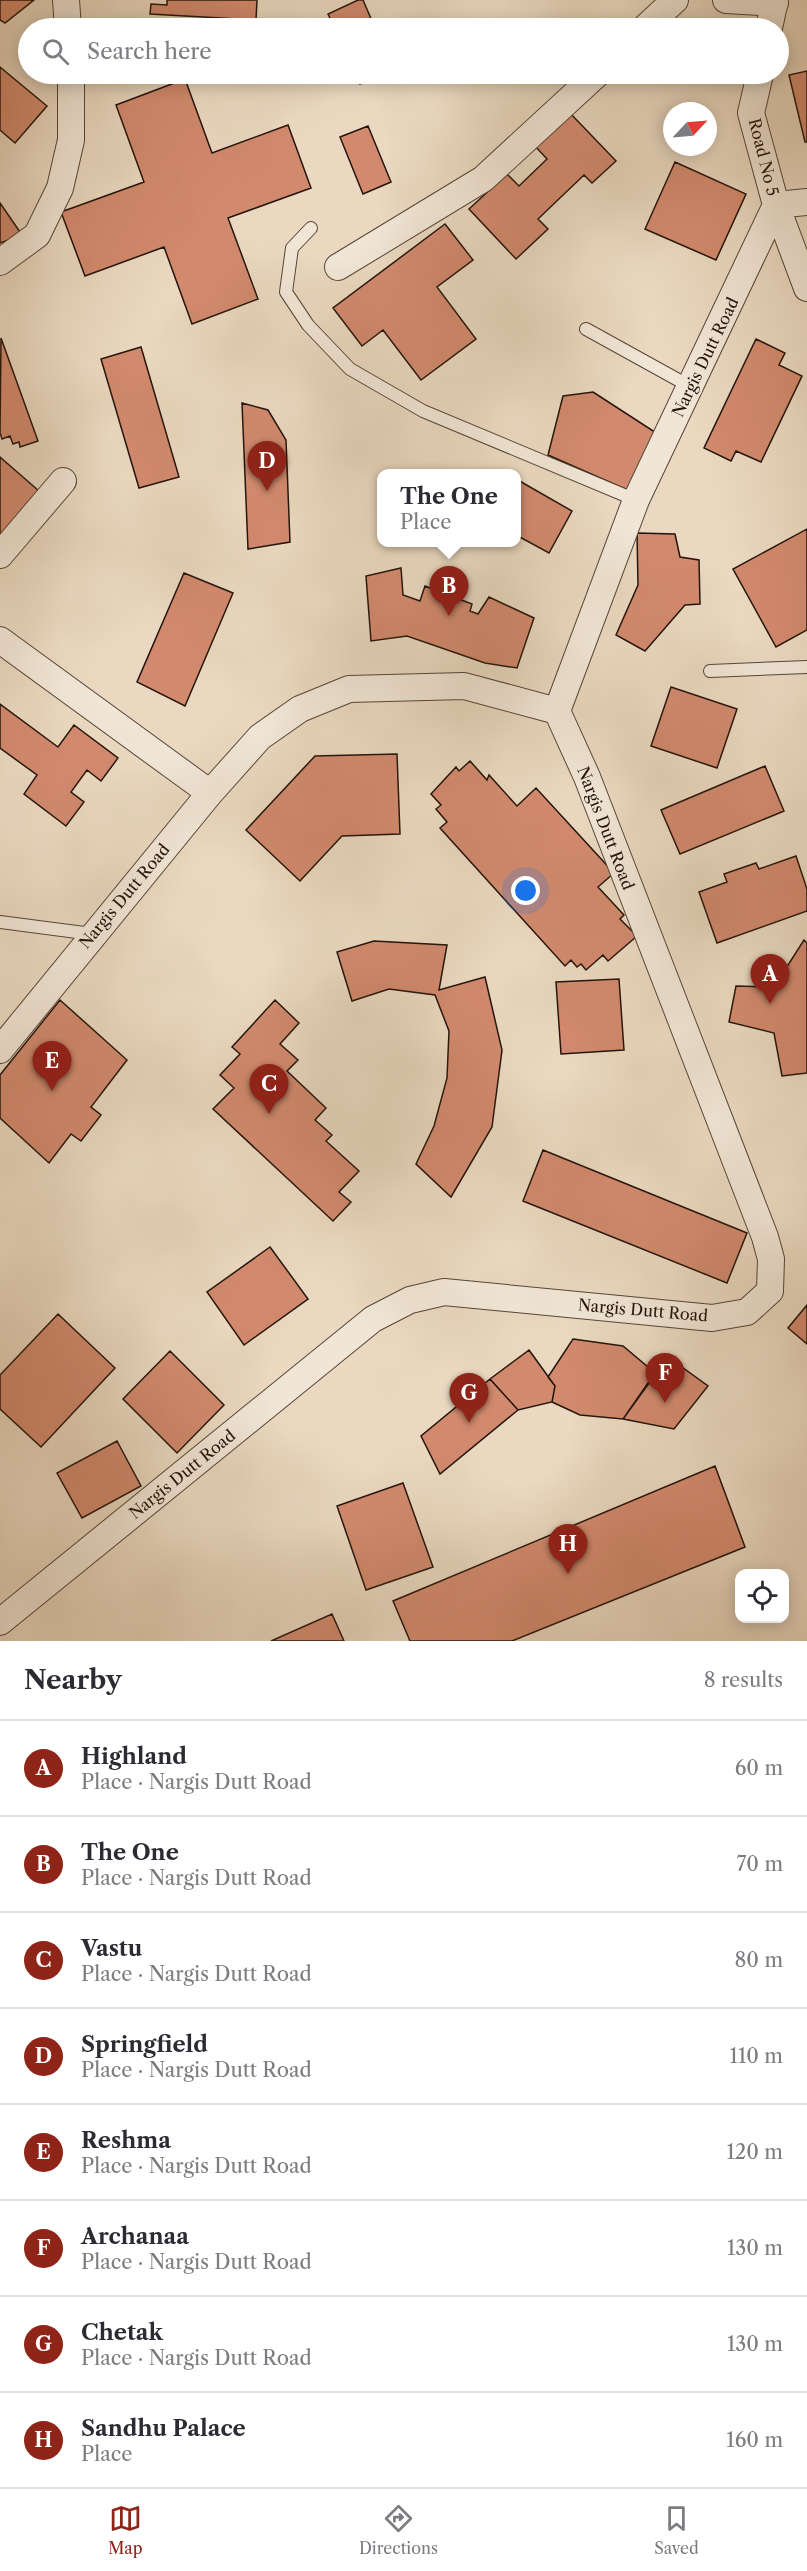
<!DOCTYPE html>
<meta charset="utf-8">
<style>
:root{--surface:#fff;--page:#f7f7f7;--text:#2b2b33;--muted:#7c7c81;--line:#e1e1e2;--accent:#8f2418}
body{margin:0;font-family:"Libre Caslon Text",serif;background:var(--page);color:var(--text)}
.controls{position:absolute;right:18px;bottom:18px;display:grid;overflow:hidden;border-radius:12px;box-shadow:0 3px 15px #0003}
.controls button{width:54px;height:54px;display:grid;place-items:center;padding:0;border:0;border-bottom:2px solid var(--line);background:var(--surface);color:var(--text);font:30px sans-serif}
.compass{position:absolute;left:663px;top:102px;width:54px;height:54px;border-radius:50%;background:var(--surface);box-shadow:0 3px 15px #0003;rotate:64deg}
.you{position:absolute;left:526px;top:891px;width:21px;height:21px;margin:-15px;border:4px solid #fff;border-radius:50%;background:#1a73e8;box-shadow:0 0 0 9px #1a73e833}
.badge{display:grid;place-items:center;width:39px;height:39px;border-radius:50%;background:var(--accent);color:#fff;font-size:20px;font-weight:700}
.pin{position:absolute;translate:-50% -50px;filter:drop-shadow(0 2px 3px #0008)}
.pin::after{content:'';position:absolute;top:32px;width:21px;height:18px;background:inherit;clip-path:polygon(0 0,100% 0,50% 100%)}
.popup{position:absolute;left:377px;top:469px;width:144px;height:78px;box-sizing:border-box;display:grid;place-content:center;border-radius:12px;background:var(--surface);filter:drop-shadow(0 2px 4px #0005);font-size:20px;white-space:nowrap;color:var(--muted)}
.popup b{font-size:22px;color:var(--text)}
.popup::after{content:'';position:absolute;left:50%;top:100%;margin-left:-12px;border:12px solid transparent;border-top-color:var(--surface)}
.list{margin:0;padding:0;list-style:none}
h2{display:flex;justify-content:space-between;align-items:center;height:78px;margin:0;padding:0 24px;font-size:26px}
h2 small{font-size:20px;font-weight:400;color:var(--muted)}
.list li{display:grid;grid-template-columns:39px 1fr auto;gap:18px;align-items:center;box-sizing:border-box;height:96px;padding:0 24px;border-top:2px solid var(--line)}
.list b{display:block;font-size:22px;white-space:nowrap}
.list p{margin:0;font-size:20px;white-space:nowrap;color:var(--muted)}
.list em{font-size:20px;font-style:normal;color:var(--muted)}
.icon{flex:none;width:33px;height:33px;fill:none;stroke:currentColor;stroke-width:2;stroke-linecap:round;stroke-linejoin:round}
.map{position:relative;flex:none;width:807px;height:1641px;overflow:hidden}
.search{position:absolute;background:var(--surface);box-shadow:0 3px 15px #0003;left:18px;right:18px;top:18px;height:66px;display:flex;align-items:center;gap:15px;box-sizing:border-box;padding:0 21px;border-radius:33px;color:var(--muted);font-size:22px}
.sheet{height:846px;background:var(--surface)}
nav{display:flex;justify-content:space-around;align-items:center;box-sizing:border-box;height:84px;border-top:2px solid var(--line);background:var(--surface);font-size:16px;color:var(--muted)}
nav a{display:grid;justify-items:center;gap:3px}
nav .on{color:var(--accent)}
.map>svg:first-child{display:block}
</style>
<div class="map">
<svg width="807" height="1641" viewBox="0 0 807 1641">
<rect width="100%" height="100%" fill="#ead9c0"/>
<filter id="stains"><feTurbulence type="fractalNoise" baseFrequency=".00333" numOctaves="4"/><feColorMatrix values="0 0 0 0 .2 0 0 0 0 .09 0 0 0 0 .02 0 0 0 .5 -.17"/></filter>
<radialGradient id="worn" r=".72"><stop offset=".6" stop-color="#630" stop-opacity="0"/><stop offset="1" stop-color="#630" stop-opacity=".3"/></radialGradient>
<!-- building -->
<path fill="#d28a6e" stroke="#24140c" stroke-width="1.5" d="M0,0H34L5,23L0,20Z
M167,0H257L256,20L150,14L151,4L167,5Z
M358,0H363L375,28H335L328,14Z
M0,67L47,106L15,143L0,130Z
M807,71V142H805L789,75Z
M355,74H383L360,84Z
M185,79L212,153L288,125L311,188L228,218L258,299L192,324L164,247L85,276L61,212L144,182L116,105Z
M569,112L616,161L592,183L584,175L538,219L548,229L516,259L469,209L507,174L519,186L547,159L534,145Z
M368,126L391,182L363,194L340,137Z
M675,162L746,194L716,260L645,229Z
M0,203L22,235L0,243Z
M445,224L473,260L437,287L476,339L421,380L383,330L362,346L333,308Z
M1,338L38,441L20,447L19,442L13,444L10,436L2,439L0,433Z
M756,339L785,353L779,365L802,376L761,462L736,451L731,461L704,448Z
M141,347L179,477L139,488L101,359Z
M593,392L661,436L632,492L548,455L563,396Z
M242,403L268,410L286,440L290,542L248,549Z
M0,457L39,491L0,537Z
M516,479L572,511L549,553L516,535Z
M807,529V630L776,647L733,569Z
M637,533L675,534L680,557L699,560L700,604L685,605L645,651L616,635L638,585Z
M401,568L403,595L420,601L425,586L472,604L470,611L478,614L489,597L534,618L517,668L485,663L407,636L371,641L366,576Z
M184,573L233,593L185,706L137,682Z
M671,687L737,709L717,768L651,746Z
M0,704L58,747L74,725L118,758L101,781L87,770L71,792L84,802L66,826L24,794L37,775L0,748Z
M397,754L400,834L342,836L300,881L246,830L315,756Z
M470,761L487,780L489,775L517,806L536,788L614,873L598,887L624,915L620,919L637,936L608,961L603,955L586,970L581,964L577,967L571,960L565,966L440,828L447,822L436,809L441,805L431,794L456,767L459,771Z
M765,766L784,811L680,854L661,810Z
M796,856L807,889V911L717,943L699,892L727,882L724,874L756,863L759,869Z
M804,940L807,943V1073L782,1076L774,1033L729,1022L736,986L774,987Z
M374,941L447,945L439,990L485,977L502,1050L492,1127L451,1197L416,1164L434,1126L447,1078L449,1031L435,995L389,989L352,1001L337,952Z
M619,979L624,1050L561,1054L556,982Z
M60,1000L127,1060L91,1107L101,1115L81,1141L71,1134L49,1163L0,1118V1075Z
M275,1000L299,1023L280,1044L298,1060L287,1071L326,1108L315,1120L332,1135L326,1141L359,1171L339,1192L351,1202L333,1221L213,1109L234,1088L220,1075L240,1054L232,1047Z
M543,1150L747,1233L727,1283L523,1201Z
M270,1247L308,1299L244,1345L207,1292Z
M807,1305V1344L788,1328Z
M58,1314L115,1368L41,1447L0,1409V1375Z
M573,1339L623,1346L655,1373L623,1419L580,1415L552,1402L555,1386L548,1377Z
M529,1350L555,1386L552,1402L518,1410L490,1379Z
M170,1351L224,1405L177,1453L123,1399Z
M668,1357L708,1386L674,1429L623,1419Z
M490,1379L518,1410L440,1474L421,1436Z
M117,1441L141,1486L82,1518L57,1473Z
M715,1466L745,1547L512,1641H410L393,1601Z
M403,1483L433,1567L366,1590L337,1506Z
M332,1614L344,1641H271Z"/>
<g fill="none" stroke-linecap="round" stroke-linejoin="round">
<!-- service casing -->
<g stroke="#564539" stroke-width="14">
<path id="service" d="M311,228L292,248L286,292L308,325L350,369L423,411L636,500
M586,329L691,387
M710,671L807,667
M0,922L92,934"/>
</g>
<!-- minor casing -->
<g stroke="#564539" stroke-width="28">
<path id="minor" d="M66,0L68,28
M726,0L775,3
M645,28L675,0
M769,28L775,0
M760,74L751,113L776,205L807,288
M776,205L807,202
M0,262L37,235L60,188L71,140V74
M338,267L483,179L597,74
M0,555L63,481
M0,640L210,793
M0,1050L210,793L260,737L300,709L349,689L464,686L557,711
M0,1622L373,1319L410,1300L444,1292L712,1318L747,1312L770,1291L771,1259L765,1237L587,777L557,711L636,500L776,205"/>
</g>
<!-- service -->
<use href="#service" stroke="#f1e6d6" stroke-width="12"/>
<!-- minor -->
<use href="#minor" stroke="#f1e6d6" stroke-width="26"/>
</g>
<g text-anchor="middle" stroke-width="4.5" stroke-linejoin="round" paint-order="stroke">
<!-- street labels -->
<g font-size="16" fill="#24140c" stroke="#f1e6d6">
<text transform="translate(764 157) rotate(76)" y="6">Road No 5</text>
<text transform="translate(705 357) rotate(-64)" y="6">Nargis Dutt Road</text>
<text transform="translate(606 828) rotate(69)" y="6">Nargis Dutt Road</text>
<text transform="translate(124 896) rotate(-50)" y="6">Nargis Dutt Road</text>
<text transform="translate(643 1310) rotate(5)" y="6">Nargis Dutt Road</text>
<text transform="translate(182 1474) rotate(-39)" y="6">Nargis Dutt Road</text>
</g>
</g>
<rect width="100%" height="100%" filter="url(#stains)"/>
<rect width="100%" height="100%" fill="url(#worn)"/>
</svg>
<div class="controls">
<button><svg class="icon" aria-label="locate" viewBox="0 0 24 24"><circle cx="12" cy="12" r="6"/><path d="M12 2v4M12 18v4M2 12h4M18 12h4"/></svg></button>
</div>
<svg class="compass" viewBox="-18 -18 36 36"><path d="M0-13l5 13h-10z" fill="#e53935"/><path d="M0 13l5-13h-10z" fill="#7c7c81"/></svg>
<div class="you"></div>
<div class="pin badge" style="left:770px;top:1004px">A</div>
<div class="pin badge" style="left:449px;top:616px">B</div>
<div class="popup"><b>The One</b>Place</div>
<div class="pin badge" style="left:269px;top:1114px">C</div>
<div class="pin badge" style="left:267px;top:491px">D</div>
<div class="pin badge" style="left:52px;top:1091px">E</div>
<div class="pin badge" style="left:665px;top:1403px">F</div>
<div class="pin badge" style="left:469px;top:1423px">G</div>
<div class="pin badge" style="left:568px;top:1574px">H</div>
<div class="search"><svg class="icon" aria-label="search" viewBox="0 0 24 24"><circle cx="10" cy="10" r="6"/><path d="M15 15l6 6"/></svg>Search here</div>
</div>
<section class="sheet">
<h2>Nearby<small>8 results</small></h2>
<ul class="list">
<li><span class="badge">A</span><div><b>Highland</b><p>Place · Nargis Dutt Road</p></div><em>60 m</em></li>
<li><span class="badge">B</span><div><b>The One</b><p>Place · Nargis Dutt Road</p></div><em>70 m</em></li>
<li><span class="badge">C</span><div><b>Vastu</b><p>Place · Nargis Dutt Road</p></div><em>80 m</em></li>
<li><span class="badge">D</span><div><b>Springfield</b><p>Place · Nargis Dutt Road</p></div><em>110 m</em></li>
<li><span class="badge">E</span><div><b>Reshma</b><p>Place · Nargis Dutt Road</p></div><em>120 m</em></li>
<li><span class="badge">F</span><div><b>Archanaa</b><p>Place · Nargis Dutt Road</p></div><em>130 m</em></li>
<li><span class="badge">G</span><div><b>Chetak</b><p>Place · Nargis Dutt Road</p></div><em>130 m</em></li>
<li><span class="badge">H</span><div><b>Sandhu Palace</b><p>Place</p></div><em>160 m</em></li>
</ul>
</section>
<nav>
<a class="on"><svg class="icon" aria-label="map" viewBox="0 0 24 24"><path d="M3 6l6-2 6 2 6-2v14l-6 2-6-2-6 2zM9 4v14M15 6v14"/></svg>Map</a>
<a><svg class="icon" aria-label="directions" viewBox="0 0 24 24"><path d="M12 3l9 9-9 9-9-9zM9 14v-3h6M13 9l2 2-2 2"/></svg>Directions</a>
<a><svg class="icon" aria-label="saved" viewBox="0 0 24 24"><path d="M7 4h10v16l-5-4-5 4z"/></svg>Saved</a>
</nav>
